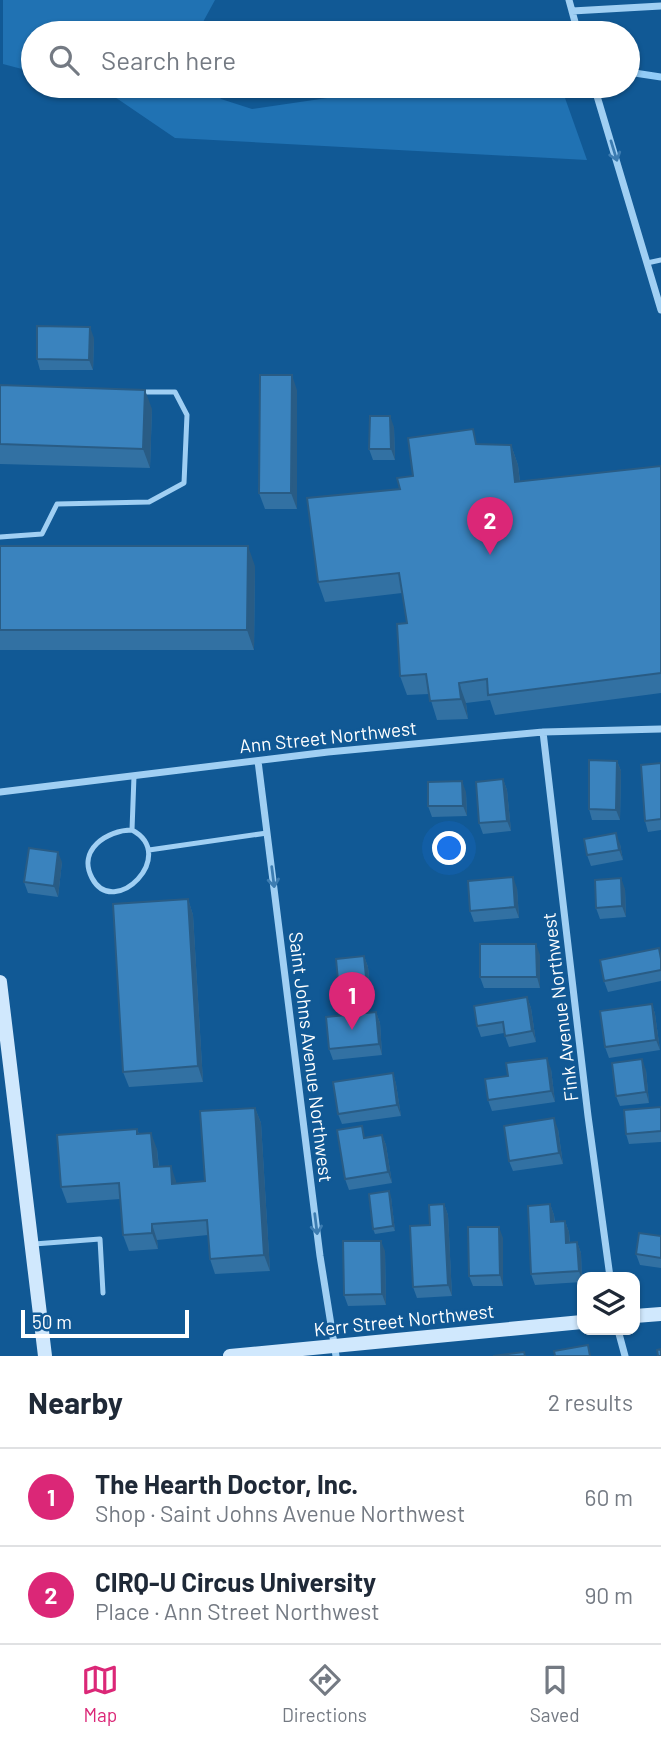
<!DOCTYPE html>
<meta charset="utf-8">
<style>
:root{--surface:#fff;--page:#f2f2f3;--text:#1f2937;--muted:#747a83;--line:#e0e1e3;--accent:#db2777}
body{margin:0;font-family:Barlow,sans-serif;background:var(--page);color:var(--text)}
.controls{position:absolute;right:21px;bottom:21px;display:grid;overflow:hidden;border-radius:14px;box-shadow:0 2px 5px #0004}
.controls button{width:63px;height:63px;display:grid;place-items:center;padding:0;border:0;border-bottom:2px solid var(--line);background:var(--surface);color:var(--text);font:35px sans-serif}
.scale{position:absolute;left:21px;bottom:18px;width:168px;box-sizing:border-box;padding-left:7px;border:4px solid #fff;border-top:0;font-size:19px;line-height:24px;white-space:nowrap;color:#fff;-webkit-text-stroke:5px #115995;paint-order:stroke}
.you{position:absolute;left:450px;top:849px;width:24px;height:24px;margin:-18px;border:5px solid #fff;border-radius:50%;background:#1a73e8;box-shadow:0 0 0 10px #1a73e833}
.badge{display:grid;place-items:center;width:46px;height:46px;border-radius:50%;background:var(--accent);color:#fff;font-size:23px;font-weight:700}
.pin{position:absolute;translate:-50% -58px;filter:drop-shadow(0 2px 4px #0008)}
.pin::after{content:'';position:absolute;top:37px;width:24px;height:21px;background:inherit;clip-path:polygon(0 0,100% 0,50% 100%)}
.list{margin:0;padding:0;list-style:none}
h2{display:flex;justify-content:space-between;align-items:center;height:91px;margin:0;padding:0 28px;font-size:30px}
h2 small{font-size:23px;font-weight:400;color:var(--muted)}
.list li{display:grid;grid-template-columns:46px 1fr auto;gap:21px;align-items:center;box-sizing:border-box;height:98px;padding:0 28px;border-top:2px solid var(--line)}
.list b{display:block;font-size:26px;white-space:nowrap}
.list p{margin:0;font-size:23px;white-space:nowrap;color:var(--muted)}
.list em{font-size:23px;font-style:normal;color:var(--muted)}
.icon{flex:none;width:38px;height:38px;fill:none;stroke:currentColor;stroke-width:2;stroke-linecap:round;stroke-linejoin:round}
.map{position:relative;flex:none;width:661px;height:1356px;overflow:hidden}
.search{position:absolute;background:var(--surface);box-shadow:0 2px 5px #0004;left:21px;right:21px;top:21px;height:77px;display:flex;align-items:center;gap:18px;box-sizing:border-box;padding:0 24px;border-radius:38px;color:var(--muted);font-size:26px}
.sheet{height:287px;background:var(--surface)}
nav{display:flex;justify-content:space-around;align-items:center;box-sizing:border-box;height:98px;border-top:2px solid var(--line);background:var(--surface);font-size:19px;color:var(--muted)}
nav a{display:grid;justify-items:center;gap:4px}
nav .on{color:var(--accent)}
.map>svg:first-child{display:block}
</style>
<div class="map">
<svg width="661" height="1356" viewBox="0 0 661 1356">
<rect width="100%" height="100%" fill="#115995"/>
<!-- green -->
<path fill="#2072b3" d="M3,0H215L197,33H33V72L3,64Z
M87,86H210L221,99L252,109L334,97L565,98L587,160L175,138L106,91Z"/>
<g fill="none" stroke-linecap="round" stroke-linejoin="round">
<!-- stream -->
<path stroke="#92ccf7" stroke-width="7" d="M27,54L33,53
M628,72L661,77"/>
<!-- lane -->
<path stroke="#a0cff3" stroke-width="5" d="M647,263L661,260
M0,537L42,534L57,504L149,502L184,483L187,415L175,392H140
M132,830C179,855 114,920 92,878C77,850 107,830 132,830L134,776
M149,850L267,833
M34,1244L100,1239L103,1293"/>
<!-- street -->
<path stroke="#a0cff3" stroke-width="7" d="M569,0L578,33
M572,11L661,6
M594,86L661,310
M543,732L588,1116L610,1277
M258,761L320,1256L336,1356
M0,792L328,752L543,732L661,729
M618,1330L625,1356"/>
<!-- secondary -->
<path stroke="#d0e8fd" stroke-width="14" d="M0,982L45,1356
M635,1316L661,1314
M230,1356L582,1322"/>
</g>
<!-- wall -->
<path fill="#3271a3" d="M94,338L93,370H40L37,359Z
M297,390V509H265L259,493Z
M152,409L150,468L0,464V444Z
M394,427L395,460H373L369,449Z
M478,444L511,445L518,465L520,481L661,466V693L495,715L490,700L466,703L468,719L437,720L429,694L407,695L400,676L407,623L402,593L325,602L318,582L400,489L413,476Z
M0,546L255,566L254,650H0Z
M617,761L621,771L620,820H592L589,809Z
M661,763V830L648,832L645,821Z
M503,779L507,790L511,831L483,834L479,823Z
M466,792L467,816L432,817L428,806Z
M620,844L623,860L591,866L587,855Z
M62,862L58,897L28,893L24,882Z
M517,888L519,918L474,922L470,911Z
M625,889L626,917L600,919L596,908Z
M188,899L193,915L203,1082L129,1087L123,1072Z
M661,954V981L608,992L604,981Z
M540,955V988H484L480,977Z
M364,956L368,967L371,999L343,1001L339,991Z
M527,997L531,1008L536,1042L509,1047L504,1033L481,1037L477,1026Z
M652,1004L655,1014L660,1050L609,1058L605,1047Z
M376,1012L380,1023L382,1055L333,1060L329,1049Z
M551,1069L555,1102L492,1111L488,1100Z
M646,1070L649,1103L620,1106L616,1096Z
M393,1073L396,1084L401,1116L342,1124L338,1114Z
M661,1107V1142L629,1144L626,1134Z
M255,1108L261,1123L270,1271L215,1274L210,1259L208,1235L157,1240L158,1249L129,1251L123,1235L120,1199L67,1203L61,1187L137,1129L139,1134L157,1149L159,1167L176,1181V1184L205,1181Z
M558,1129L563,1164L513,1171L509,1161Z
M382,1135L386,1145L392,1183L349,1190L345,1179L366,1137Z
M391,1197L395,1231L375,1234L373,1229Z
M444,1204L448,1215L452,1296L417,1298L413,1287L430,1225Z
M550,1204L554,1215L555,1222L565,1221L569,1232L570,1243L577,1242L581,1253L582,1282L535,1285L531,1274Z
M661,1236V1268L640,1265L636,1254Z
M503,1238V1286H473L469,1276Z
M385,1251L386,1305L348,1306L344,1295Z"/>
<!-- shaded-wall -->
<path fill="#295c85" d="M90,327L94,338L93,370L89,360Z
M292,375L297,390V509L291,493Z
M145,390L152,409L150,468L143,449Z
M390,416L394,427L395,460L391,449Z
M511,445L518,465L522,501L515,482Z
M248,546L255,566L254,650L247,630Z
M459,683L466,703L468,719L461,699Z
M617,761L621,771L620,820L616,810Z
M503,779L507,790L511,831L507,821Z
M462,781L466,792L467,816L463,806Z
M616,833L620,844L623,860L619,850Z
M58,852L62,862L58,897L54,886Z
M513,877L517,888L519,918L515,907Z
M621,878L625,889L626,917L622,906Z
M188,899L193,915L203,1082L198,1066Z
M536,944L540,955V988L537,977Z
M364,956L368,967L371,999L367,988Z
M527,997L531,1008L536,1042L532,1031Z
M652,1004L655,1014L660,1050L656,1040Z
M376,1012L380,1023L382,1055L379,1044Z
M547,1058L551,1069L555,1102L551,1091Z
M642,1059L646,1070L649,1103L646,1092Z
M393,1073L396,1084L401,1116L397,1105Z
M255,1108L261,1123L270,1271L264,1255Z
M554,1118L558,1129L563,1164L559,1153Z
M151,1133L157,1149L160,1183L154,1167Z
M382,1135L386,1145L392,1183L388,1172Z
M171,1166L176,1181L178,1199L172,1184Z
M389,1191L391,1197L395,1231L393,1226Z
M444,1204L448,1215L452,1296L448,1285Z
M550,1204L554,1215L555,1233L551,1222Z
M565,1221L569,1232L570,1254L566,1243Z
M152,1224L157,1240L158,1249L152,1233Z
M499,1227L503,1238V1286L500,1275Z
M381,1241L385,1251L386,1305L382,1294Z
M577,1242L581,1253L582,1281L579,1271Z"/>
<!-- building -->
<path fill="#3a83be" stroke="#295c85" stroke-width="2" d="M37,326L90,327L89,360L37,359Z
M260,375H292L291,493H259Z
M0,385L145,390L143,449L0,444Z
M370,416H390L391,449H369Z
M473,429L476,444L511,445L515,482L661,466V673L488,695L487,679L459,683L461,699L430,701L426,674L400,676L397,624L407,623L399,573L318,582L307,498L400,489L397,478L413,476L408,438Z
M0,546H248L247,630H0Z
M589,760L617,761L616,810L589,809Z
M661,763V819L645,821L641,765Z
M503,779L507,821L479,823L476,782Z
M462,781L463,806H428V782Z
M616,833L619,850L587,855L584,839Z
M29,848L58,852L54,886L24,882Z
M513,877L515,907L470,911L468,881Z
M621,878L622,906L596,908L595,880Z
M188,899L198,1066L123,1072L113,904Z
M480,944H536L537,977H480Z
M659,948L661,959V970L604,981L600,960Z
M364,956L367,988L339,991L336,959Z
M527,997L532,1031L505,1036L503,1022L477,1026L474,1006Z
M652,1004L656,1040L605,1047L600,1011Z
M376,1012L379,1044L329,1049L326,1017Z
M547,1058L551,1091L488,1100L485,1079L508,1076L506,1063Z
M642,1059L646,1092L616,1096L612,1063Z
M393,1073L397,1105L338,1114L333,1082Z
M661,1107V1131L626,1134L624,1110Z
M255,1108L264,1255L210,1259L207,1220L152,1224V1233L123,1235L119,1183L61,1187L57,1135L137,1129V1134L151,1133L154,1167L171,1166L172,1184L205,1181L200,1111Z
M554,1118L559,1153L509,1161L504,1126Z
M362,1126L364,1138L382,1135L388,1172L345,1179L337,1130Z
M389,1191L393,1226L373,1229L369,1194Z
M444,1204L448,1285L413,1287L410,1226L430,1225L429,1205Z
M550,1204L551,1222L565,1221L566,1243L577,1242L579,1271L531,1274L528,1206Z
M468,1227H499L500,1275L469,1276Z
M639,1233L661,1236V1258L636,1254Z
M343,1241H381L382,1294L344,1295Z
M588,1345L590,1356H555L554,1351Z
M661,1349V1356H658L657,1350Z
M524,1352L525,1356H493Z"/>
<!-- one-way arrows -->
<defs><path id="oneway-shaft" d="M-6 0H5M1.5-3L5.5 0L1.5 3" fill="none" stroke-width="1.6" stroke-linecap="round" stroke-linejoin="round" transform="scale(1.75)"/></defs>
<g stroke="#3c7cb1">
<use href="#oneway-shaft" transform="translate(614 151) rotate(73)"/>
<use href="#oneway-shaft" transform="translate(273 877) rotate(83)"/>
<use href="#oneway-shaft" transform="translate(316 1224) rotate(83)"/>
</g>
<g text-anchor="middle" stroke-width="5" stroke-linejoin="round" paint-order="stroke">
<!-- street labels -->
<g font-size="19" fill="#fff" stroke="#115995">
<text transform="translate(328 737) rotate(-6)" y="7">Ann Street Northwest</text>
<text transform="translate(560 1007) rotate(-97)" y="7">Fink Avenue Northwest</text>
<text transform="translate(311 1057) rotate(83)" y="7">Saint Johns Avenue Northwest</text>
<text transform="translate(404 1320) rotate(-6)" y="7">Kerr Street Northwest</text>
</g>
</g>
</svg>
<div class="controls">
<button><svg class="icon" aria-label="layers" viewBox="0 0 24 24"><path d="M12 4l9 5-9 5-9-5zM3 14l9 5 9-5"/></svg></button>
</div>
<div class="scale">50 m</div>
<div class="you"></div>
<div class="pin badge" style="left:352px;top:1030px">1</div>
<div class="pin badge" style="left:490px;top:555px">2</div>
<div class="search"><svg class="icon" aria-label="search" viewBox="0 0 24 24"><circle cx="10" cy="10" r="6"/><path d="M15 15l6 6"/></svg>Search here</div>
</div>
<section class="sheet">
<h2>Nearby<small>2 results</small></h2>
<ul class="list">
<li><span class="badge">1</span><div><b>The Hearth Doctor, Inc.</b><p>Shop · Saint Johns Avenue Northwest</p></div><em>60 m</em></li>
<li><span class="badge">2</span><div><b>CIRQ-U Circus University</b><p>Place · Ann Street Northwest</p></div><em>90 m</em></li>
</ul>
</section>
<nav>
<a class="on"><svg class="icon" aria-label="map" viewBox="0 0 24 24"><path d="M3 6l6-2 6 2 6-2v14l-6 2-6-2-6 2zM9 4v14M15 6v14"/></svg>Map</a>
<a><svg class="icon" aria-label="directions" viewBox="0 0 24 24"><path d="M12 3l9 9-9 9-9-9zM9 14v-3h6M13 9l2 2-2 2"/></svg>Directions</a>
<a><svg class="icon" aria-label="saved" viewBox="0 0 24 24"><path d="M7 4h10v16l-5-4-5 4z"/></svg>Saved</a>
</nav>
